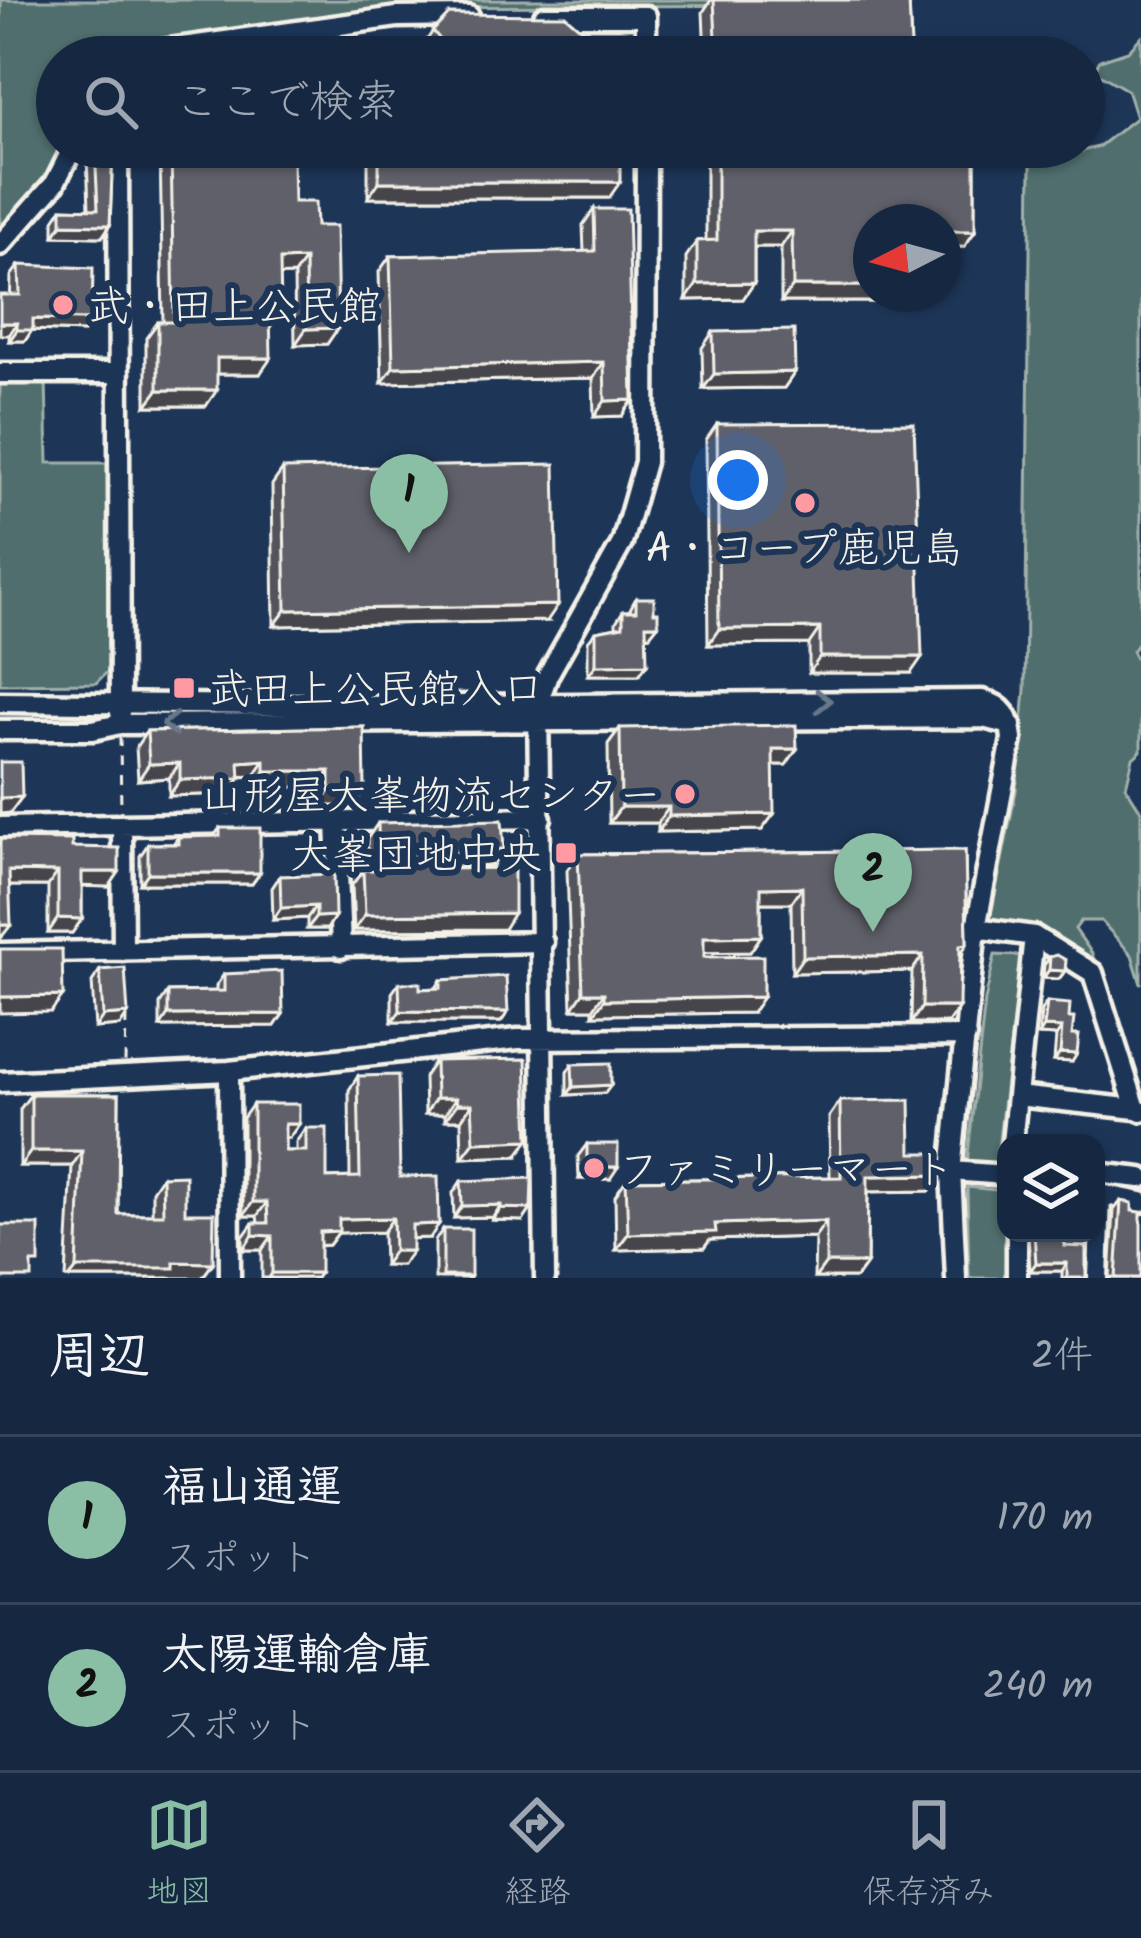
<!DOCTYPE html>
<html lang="ja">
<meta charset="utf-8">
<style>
:root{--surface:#162841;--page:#23344c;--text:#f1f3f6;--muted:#9ea6b1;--line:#35445a;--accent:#8abfa5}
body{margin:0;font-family:Kalam,"Klee One",sans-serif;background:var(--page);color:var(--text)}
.controls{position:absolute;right:36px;bottom:36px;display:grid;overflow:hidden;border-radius:24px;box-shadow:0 3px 9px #0004}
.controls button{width:108px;height:108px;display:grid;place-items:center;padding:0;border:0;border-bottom:3px solid var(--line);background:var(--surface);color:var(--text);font:60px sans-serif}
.compass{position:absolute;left:853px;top:204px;width:108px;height:108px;border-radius:50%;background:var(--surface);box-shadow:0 3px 9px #0004;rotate:264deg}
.you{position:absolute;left:738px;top:480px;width:42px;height:42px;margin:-30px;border:9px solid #fff;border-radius:50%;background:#1a73e8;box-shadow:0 0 0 18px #1a73e833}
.badge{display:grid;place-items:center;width:78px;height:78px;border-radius:50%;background:var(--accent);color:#111;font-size:39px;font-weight:700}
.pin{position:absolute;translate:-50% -99px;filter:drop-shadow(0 3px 6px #0008)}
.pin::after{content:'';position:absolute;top:63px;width:42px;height:36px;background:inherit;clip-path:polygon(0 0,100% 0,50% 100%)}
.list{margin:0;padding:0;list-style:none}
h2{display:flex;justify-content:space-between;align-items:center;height:156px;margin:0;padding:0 48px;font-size:51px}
h2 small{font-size:39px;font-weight:400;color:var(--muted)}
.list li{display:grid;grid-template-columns:78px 1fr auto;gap:36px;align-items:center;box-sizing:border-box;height:168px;padding:0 48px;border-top:3px solid var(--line)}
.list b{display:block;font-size:45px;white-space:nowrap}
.list p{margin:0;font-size:39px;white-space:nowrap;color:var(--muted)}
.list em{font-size:39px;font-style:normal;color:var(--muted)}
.icon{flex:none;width:66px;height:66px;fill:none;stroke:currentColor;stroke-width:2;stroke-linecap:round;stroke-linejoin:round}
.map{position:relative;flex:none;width:1141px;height:1278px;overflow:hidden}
.search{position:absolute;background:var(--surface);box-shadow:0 3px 9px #0004;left:36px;right:36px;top:36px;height:132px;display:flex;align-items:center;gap:30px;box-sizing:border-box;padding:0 42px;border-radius:66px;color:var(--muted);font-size:45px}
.sheet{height:492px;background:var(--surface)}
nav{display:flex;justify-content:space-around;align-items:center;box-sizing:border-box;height:168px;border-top:3px solid var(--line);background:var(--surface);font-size:33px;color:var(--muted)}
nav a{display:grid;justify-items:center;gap:6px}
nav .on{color:var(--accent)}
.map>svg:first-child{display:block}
</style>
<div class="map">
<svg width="1141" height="1278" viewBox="0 0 1141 1278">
<rect width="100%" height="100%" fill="#1d3557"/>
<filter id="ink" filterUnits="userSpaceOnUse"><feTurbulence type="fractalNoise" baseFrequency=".00833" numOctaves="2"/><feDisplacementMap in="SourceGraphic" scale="24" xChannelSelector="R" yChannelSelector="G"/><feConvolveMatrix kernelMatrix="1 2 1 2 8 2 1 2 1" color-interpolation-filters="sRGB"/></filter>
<g filter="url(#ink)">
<!-- green -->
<path fill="#4f6e6d" stroke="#a2b0aa" stroke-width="3" d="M1,0H844L843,5L400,7L149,43L132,57H57V147H67L52,179L0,238Z
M1141,37V639L1132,651L1141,668V751L1133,758L1126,787L1141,811V984L1132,955L1101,921H1081L1075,929L1093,955V964L1023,928L990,920L1016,791L1025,690L1031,163L1098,147L1136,118L1127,90L1094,71L1100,60L1128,51Z
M0,379H46L48,463H107L108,671L96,683L0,684Z
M995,955L1021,956L996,1165L967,1163L985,1000Z
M967,1187L1006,1191L1005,1278H969Z"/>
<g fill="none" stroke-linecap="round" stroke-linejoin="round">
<!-- minor casing -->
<g stroke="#f4f1e8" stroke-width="27">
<path id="minor" d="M544,16H646V57
M148,57L154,51L397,17L469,16
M118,147L120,713
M0,245L55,183L73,147
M0,373H119
M0,702L359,706L982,700C1004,705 1010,717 1012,739L976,928L951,1171L956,1278
M0,730H93L120,724L983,718L1011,725
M336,821L341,948
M122,826L123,951
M0,827L541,818
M976,928L1034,936L1093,973L1136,1109L1141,1111
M0,953L543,942
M229,1071L230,1278
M0,1082L229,1071L518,1039L966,1036
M1017,1096L1136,1109
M1012,1143L1034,936
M951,1171L1006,1175
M1096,1173L1141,1178
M1096,1193L1141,1202
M545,1278L538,703L548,675L622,543L645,462L646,147
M1017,1278V1233
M1098,1278L1101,1194"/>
</g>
<!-- path -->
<path stroke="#f4f1e8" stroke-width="3" stroke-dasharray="9 9" stroke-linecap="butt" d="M120,738L121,812
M125,1062L126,1017"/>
<!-- minor -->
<use href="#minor" stroke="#1d3557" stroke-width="18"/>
</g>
<!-- wall -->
<path fill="#53535c" stroke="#f4f1e8" stroke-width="3" d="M711,0H909L911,49L905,57H705L703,12Z
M433,31L576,50L569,57H430L422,47Z
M93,147H113L110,225L102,237L54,236V220L62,208L89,209L87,156Z
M160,147H281V162L294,202L316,226L338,328L327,344L295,345L294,275H280L260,374H217L206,406H146V338L158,322H163Z
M368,147H620L609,198H368Z
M706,147H975V231L964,247H943V222H871L881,302H781V247H754V283L743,299L686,300V257L697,241L706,240Z
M594,209L622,416L594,417L593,378L382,383L379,272L390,256L584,252L583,225Z
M19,265L92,320L84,332L32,330L25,341H9L11,276Z
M713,332L795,372L784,388L703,389L702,348Z
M717,424L911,673H809V644L708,645L706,440Z
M283,469L547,621L274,626L272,485Z
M636,598L650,635H647L639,675H588V641L596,631L616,627V622L623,611H629Z
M364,727L354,806H320L319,787H254V776L240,777L229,794L169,796V778L138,780L136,747L147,731Z
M620,728L786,765H773L762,830L658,832V823H609L608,744Z
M378,823L504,849L493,865L444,868L504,929L354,930L352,885L363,870H368L367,839Z
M220,828L260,873L252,884H140V856L148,844H173L178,837L214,836Z
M0,839L72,847L119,872L109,887L82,886V919L72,933H48V886H10Z
M965,850L967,944L960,955L948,1023H911L912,971L792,973L791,903H761V936L750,952H704V957L752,1013L593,1015V1009H572L567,870L578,854Z
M280,876L335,916L327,929H307V918L273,920L272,888Z
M1050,957L1065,971L1059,979L1043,978L1044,965Z
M100,970L120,1026L95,1028L92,982Z
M224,974L283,1014L275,1026L160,1027V1004L168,992L216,991V986Z
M441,980L508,1012L501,1022H392V993L399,983L420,989L436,988Z
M1047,1002L1069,1018L1072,1035V1062L1054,1061L1056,1036L1039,1035L1041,1010Z
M435,1061L517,1156L462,1158L461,1120H445V1114H425L424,1077Z
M572,1064L611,1085L605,1093L567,1095V1072Z
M358,1076L400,1177L430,1238L412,1239L402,1265H384L383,1232L338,1233L329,1245L320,1246L316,1278H262V1250H243V1237L253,1223H258L257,1216H243V1118L253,1104L299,1124L289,1138H285V1151H296V1142L306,1128L327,1178L350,1177L349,1090Z
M31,1094H119L118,1214H152V1191L162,1176L213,1263L202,1278H66L72,1166H20V1109Z
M840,1101L941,1175L930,1191L868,1192L867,1263L856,1278H814L815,1237L710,1240L704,1248L616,1250L615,1196L626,1180L830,1177L829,1117Z
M587,1144L610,1179H579L578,1156Z
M461,1181L531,1209L523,1221L492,1220L493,1217L454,1218L453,1193Z
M1121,1201L1132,1211L1141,1278H1110L1114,1210Z
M443,1229L471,1276L470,1278H435V1241Z
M1028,1233H1064L1065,1246L1086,1278H1062V1271H1030Z"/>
<!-- shaded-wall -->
<path fill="#44444b" stroke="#f4f1e8" stroke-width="3" d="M587,34L569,57H451L453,55Z
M911,49L905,57H717Z
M379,182H620L609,198H368Z
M62,224L110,225L102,237L54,236Z
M754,231H792L781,247H742Z
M943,231H975L964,247H943Z
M305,259L294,275L269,276L280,260Z
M754,283L743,299L686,300L697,284Z
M793,286H871V294H887L881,302H781Z
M270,311H281L270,327Z
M33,319L92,320L84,332L32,330L25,341H9L17,330Z
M0,323H17L9,335H0Z
M338,328L327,344L295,345L306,329Z
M217,358H271L260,374H206Z
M604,362L593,378L382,383L393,367Z
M795,372L784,388L703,389L714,374Z
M158,390H217L206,406H146Z
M633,400L622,416L594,417L605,401Z
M558,605L547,621L274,626L286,610Z
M646,625H658L650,635L639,636Z
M820,628L809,644L708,645L719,629Z
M820,657H922L911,673H809Z
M647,664L639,675H588L596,665Z
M773,749H797L786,765H761Z
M265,760L254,776L228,777L239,762Z
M180,763L169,778L138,780L149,764Z
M265,771H330L319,787H254Z
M240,778L229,794L169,796L180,780Z
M365,790L354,806H320L330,791Z
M22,797L10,813L0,814V798Z
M621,807H669L658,823H609Z
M774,814L762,830L658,832L669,816Z
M504,849L493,865L433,868L444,853Z
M9,871L58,872L48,886H0Z
M82,872H119L109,887L72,886Z
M148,873H260L252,884H140Z
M802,887L791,903H750L761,888Z
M316,906L307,918L273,920L281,908Z
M514,913L504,929L354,930L365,915Z
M335,916L327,929H307L316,917Z
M58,918L82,919L72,933H48Z
M0,925H11L0,939Z
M761,936L750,952L692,953L704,937Z
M923,955L912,971L792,973L803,957Z
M1049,970L1065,971L1059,979L1043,978Z
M583,993H604L593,1009H572Z
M63,996L51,1012L0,1013V997Z
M763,997L752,1013L593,1015L604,1000Z
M922,1007H959L948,1023H911Z
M400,1011L508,1012L501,1022H392Z
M128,1014L120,1026L95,1028L103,1016Z
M283,1014L275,1026L160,1027L168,1015Z
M1044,1027L1062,1028L1056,1036L1039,1035Z
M1060,1053L1077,1054L1072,1062L1054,1061Z
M611,1085L605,1093L567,1095L573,1087Z
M436,1098H456L445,1114H425Z
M457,1104H472L461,1120H445Z
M285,1124H299L289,1138H275Z
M529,1140L517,1156L462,1158L474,1142Z
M31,1151H82L72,1166H20Z
M587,1167H618L610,1179H579Z
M941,1175L930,1191L857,1192L868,1176Z
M253,1202H267L257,1216H243Z
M501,1205L493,1217L454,1218L462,1206Z
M501,1208L531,1209L523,1221L492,1220Z
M393,1218L383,1232L338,1233L329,1245L310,1246L320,1232L339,1219Z
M826,1221L815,1237L710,1240L704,1248L616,1250L628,1234L715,1224Z
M439,1224L430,1238L402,1239L412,1225Z
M253,1235L272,1236L262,1250H243Z
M394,1251H412L402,1265H384Z
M174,1262L213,1263L202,1278H69L77,1268Z
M826,1263H867L856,1278H815Z
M1036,1263H1067L1062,1271H1030Z
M272,1273H320L316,1278H269Z"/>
<!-- building -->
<path fill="#61616b" stroke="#f4f1e8" stroke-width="3" d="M714,0H909L911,49L717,57Z
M449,14L565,15L587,34L568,53L453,55L433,31Z
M95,147H113L110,225L62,224V208L98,209Z
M171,147H281V162L293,161L294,202H315L316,226H336L338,328L306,329L305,259L280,260L281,311H270L271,358H217V390H158V322H174Z
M379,147H620V182H379Z
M717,147H975V231H943V222H871V286H793L792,231H754V283L697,284V241L717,240Z
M594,209H628L633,400L605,401L604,362L393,367L390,256L595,251Z
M19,265L93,268L92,320L33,319V330H17V323H0V295H20Z
M794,330L795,372L714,374L713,332Z
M914,423L922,657H820V628L719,629L717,424Z
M555,464L558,605L286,610L283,469Z
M636,598H654V612H658V625H646L647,664L596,665V631L623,626V611H636Z
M796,725L797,749H773L774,814L669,816V807H621L620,728Z
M364,727L365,790L330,791V771H265V760L239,762L240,778L180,780V763L149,764L147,731Z
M0,762H21L22,797L0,798Z
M502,820L504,849L444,853V869L514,868V913L365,915L363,870H379L378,823Z
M220,828H260V873H148V844H178V837L220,836Z
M0,839L72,840V847L119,848V872H82V919L58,918V872L9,871L11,925H0Z
M965,850L967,944L960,945L959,1007H922L923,955L803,957L802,887L761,888V936L704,937V957L763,956V997L604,1000V993H583L578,854Z
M334,874L335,916L316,917V906L281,908L280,876Z
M0,949H62L63,996L0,997Z
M1057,955L1066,960L1065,971L1049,970L1050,957Z
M125,968L128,1014L103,1016L100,970Z
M282,971L283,1014L168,1015V992L224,991V974Z
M506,976L508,1012L400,1011L399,983H420V989L441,988V980Z
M1047,1002L1070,1004L1069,1018H1074L1072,1035H1079L1077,1054L1060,1053L1062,1028L1044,1027Z
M526,1059L529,1140L474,1142L472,1104H457L456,1098H436L435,1061Z
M611,1063V1085L573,1087L572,1064Z
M398,1075L400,1177L438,1176L439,1224L412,1225V1251H394L393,1218L339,1219V1231L320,1232V1273H272V1236L253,1235V1223H268L267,1202H253V1104H299V1124H285V1151H306V1128H327V1178L360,1177L358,1076Z
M31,1094H119L118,1214H163L162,1176L185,1175V1213H214L213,1263L174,1262V1268H77L82,1151H31Z
M910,1100L911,1153H941V1175L868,1176L867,1263H826V1221L715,1224L716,1232L628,1234L626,1180L841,1177L840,1101Z
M587,1144H618V1167H587Z
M532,1178L531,1209L501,1208V1205L462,1206L461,1181Z
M1121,1201L1132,1203V1211L1141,1212V1278H1116Z
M0,1225H39V1263H32V1278H0Z
M443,1229H471V1276H443Z
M1034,1233H1064L1065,1246L1086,1247V1278H1067V1263H1036Z"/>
<!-- one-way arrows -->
<defs><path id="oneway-chevron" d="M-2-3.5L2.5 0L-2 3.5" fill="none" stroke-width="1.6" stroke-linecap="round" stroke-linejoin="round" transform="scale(3)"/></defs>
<g stroke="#68778a">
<use href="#oneway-chevron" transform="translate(823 701)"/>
<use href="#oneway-chevron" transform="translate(170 724) rotate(-180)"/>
</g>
</g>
<!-- markers -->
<g fill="#ff9aa2" stroke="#1d3557" stroke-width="4.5">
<circle cx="63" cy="305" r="12"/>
<circle cx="805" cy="503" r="12"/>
<rect x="172" y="676" width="24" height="24" rx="6"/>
<circle cx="685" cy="794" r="12"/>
<rect x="554" y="841" width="24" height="24" rx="6"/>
<circle cx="594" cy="1168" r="12"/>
</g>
<g text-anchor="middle" stroke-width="12" stroke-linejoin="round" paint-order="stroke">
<!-- poi labels -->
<g font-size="42" fill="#f4f1e8" stroke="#1d3557" text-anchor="start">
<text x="87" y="320">武・田上公民館</text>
<text x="805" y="562" text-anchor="middle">A・コープ鹿児島</text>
<text x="208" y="703">武田上公民館入口</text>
<text x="661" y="809" text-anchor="end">山形屋大峯物流センター</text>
<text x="542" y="868" text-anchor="end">大峯団地中央</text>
<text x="618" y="1183">ファミリーマート</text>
</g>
</g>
</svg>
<div class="controls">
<button><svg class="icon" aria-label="layers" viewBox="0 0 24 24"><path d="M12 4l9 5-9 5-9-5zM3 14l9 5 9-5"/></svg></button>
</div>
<svg class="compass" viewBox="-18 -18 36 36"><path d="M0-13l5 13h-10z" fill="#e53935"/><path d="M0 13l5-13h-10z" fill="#9ea6b1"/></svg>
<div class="you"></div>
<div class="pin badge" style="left:409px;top:553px">1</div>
<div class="pin badge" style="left:873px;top:932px">2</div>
<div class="search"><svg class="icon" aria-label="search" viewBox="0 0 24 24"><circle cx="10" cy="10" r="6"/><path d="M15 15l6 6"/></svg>ここで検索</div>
</div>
<section class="sheet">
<h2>周辺<small>2件</small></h2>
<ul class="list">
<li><span class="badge">1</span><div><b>福山通運</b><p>スポット</p></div><em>170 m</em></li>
<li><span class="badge">2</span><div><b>太陽運輸倉庫</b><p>スポット</p></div><em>240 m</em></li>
</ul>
</section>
<nav>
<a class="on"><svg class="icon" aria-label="map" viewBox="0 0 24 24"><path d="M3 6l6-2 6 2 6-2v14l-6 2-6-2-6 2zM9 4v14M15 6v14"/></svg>地図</a>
<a><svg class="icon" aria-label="directions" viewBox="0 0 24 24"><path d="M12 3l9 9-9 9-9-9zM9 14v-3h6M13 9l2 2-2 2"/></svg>経路</a>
<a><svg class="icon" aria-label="saved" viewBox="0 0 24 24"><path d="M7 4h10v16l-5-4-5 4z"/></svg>保存済み</a>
</nav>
